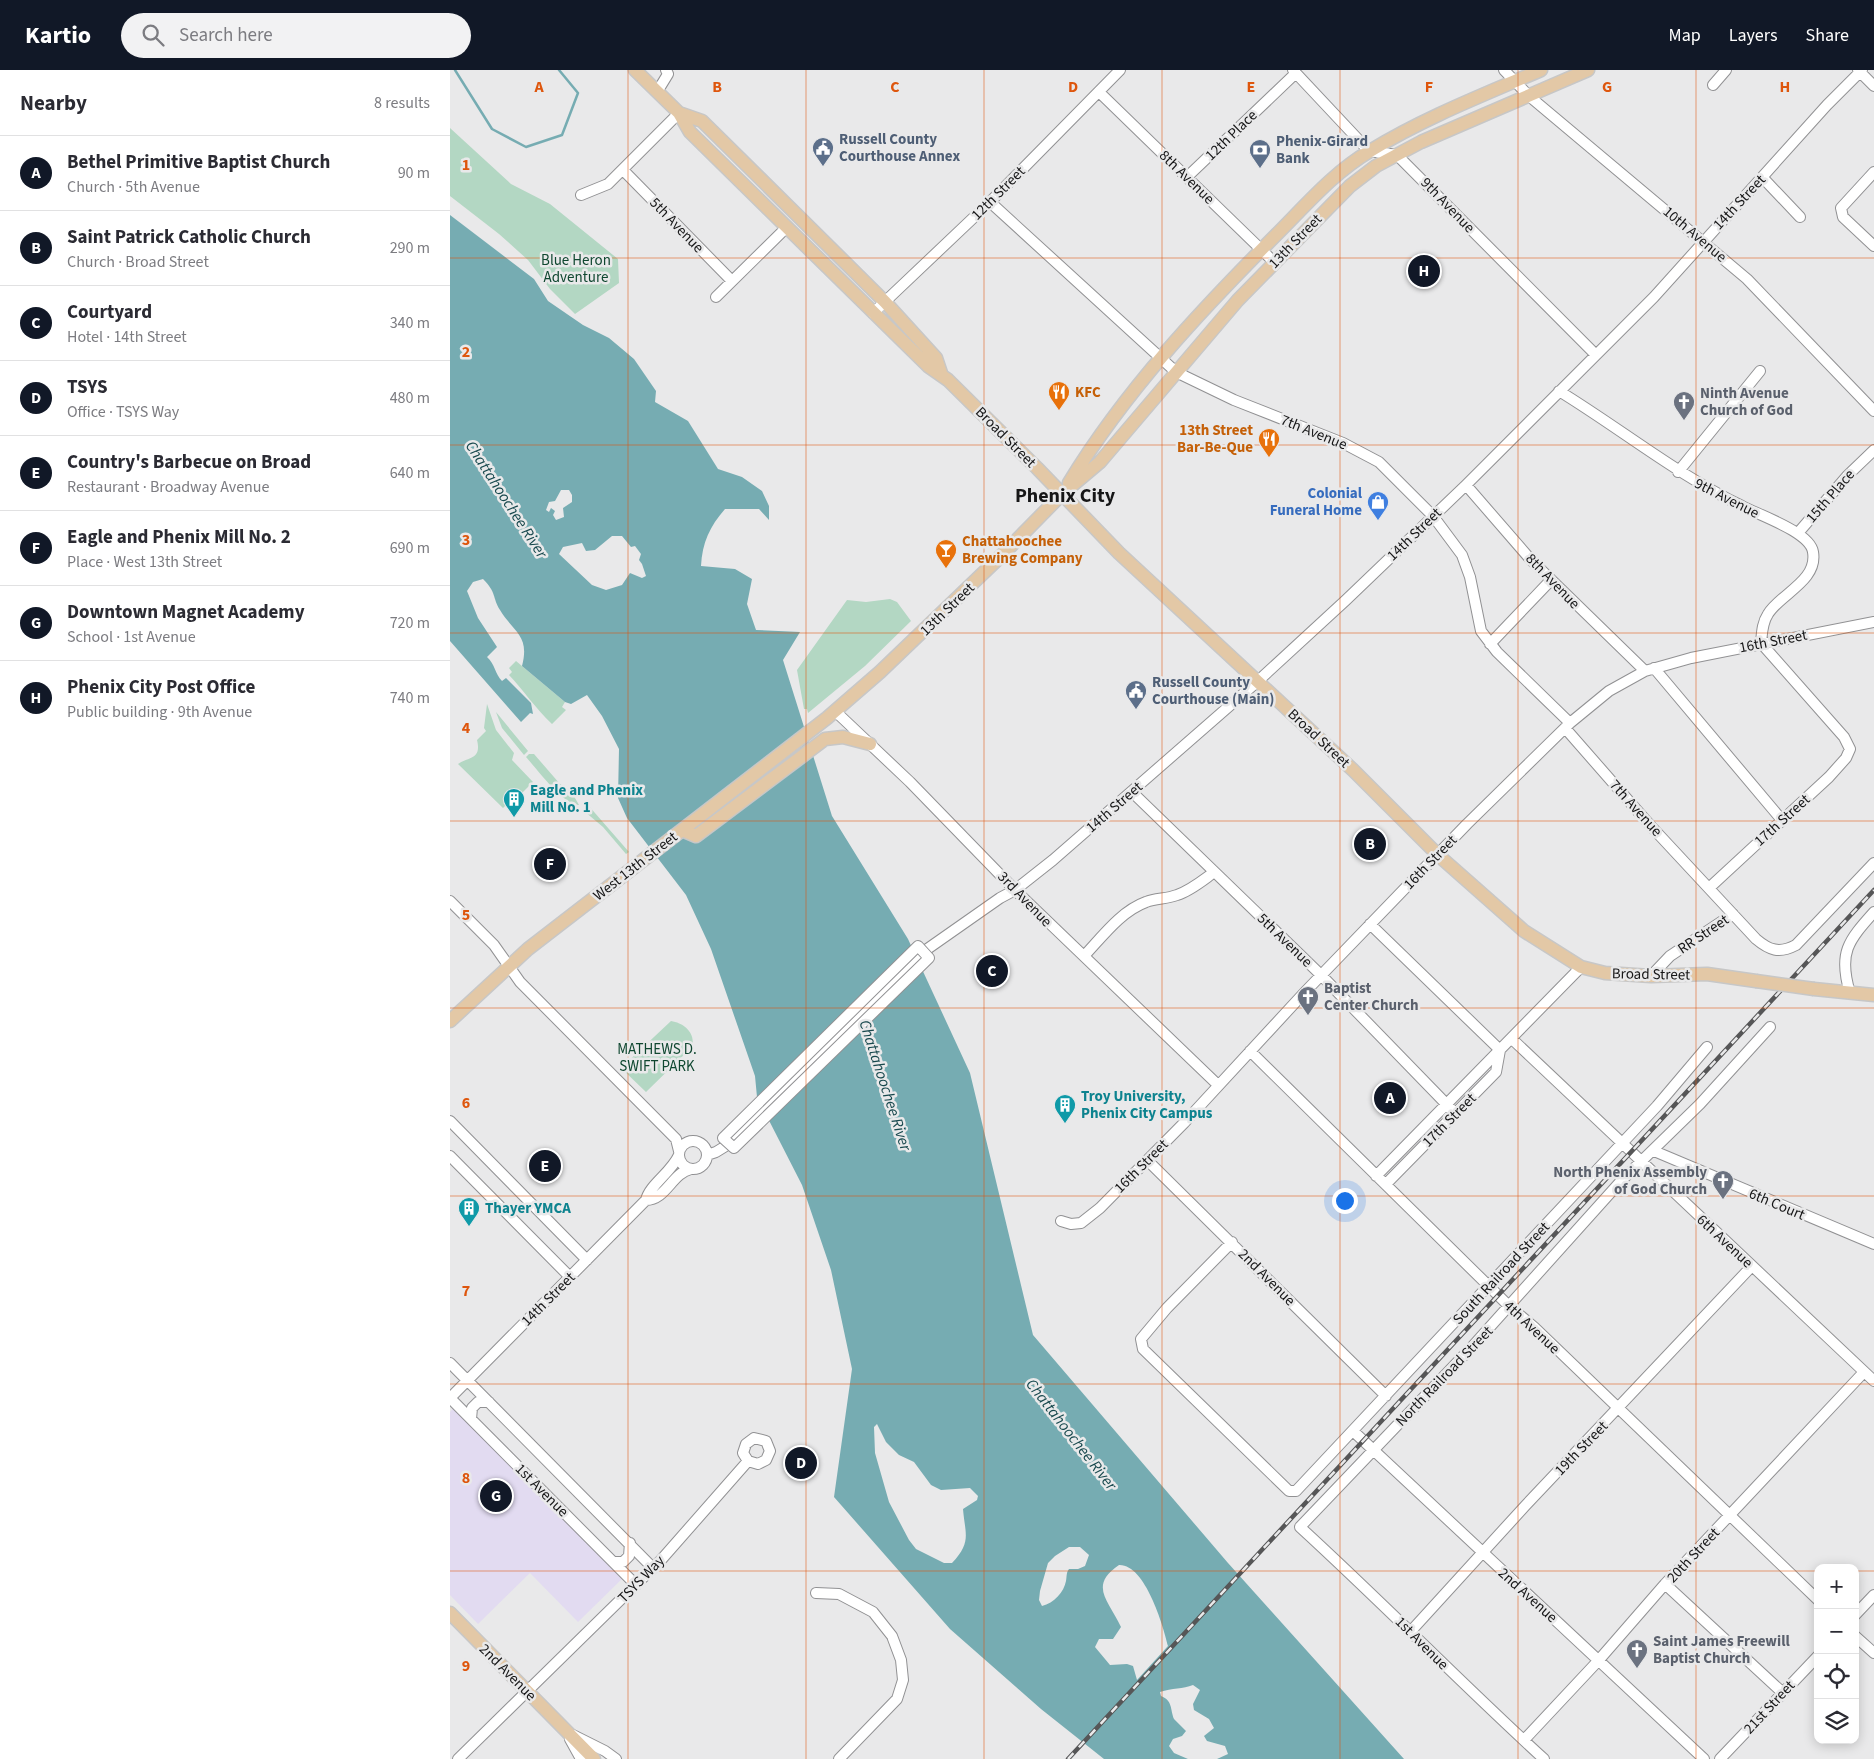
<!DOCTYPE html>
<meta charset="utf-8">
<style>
:root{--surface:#fff;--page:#f2f2f3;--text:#2b2b33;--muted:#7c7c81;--line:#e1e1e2;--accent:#111827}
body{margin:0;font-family:"Source Sans 3",sans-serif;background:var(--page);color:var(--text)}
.controls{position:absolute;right:15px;bottom:15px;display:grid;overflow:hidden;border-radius:10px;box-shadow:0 2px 12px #0003}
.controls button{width:45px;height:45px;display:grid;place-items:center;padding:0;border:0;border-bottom:1px solid var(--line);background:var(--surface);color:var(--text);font:25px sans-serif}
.you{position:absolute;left:894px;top:1130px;width:18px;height:18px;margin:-12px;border:4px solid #fff;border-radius:50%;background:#1a73e8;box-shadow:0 0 0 8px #1a73e833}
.badge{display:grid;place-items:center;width:32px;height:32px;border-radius:50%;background:var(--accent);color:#fff;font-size:16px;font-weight:700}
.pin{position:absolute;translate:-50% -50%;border:2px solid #fff;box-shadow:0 1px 5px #0006}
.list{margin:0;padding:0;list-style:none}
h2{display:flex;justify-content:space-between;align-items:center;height:65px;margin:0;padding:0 20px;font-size:21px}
h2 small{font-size:16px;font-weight:400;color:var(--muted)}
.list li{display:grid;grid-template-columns:32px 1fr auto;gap:15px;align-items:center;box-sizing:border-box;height:75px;padding:0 20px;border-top:1px solid var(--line)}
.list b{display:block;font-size:19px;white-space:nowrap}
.list p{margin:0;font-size:16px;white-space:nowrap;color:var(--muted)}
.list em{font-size:16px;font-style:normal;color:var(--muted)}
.icon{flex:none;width:28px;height:28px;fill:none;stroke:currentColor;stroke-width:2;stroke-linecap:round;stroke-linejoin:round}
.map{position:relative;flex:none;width:1424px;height:1689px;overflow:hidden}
header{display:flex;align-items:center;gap:30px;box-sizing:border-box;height:70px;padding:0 25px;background:var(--accent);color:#fff}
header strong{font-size:24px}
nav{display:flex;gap:28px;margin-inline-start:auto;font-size:18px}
.search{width:350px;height:45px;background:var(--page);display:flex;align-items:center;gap:12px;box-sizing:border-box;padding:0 18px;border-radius:28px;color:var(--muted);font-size:19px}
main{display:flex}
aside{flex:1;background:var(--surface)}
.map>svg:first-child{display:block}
</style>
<header>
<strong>Kartio</strong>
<div class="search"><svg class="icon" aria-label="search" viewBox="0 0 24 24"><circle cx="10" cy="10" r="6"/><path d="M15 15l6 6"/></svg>Search here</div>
<nav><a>Map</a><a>Layers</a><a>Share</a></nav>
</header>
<main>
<aside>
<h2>Nearby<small>8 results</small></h2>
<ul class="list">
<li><span class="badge">A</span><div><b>Bethel Primitive Baptist Church</b><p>Church · 5th Avenue</p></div><em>90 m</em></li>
<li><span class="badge">B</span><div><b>Saint Patrick Catholic Church</b><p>Church · Broad Street</p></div><em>290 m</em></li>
<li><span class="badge">C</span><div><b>Courtyard</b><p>Hotel · 14th Street</p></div><em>340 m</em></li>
<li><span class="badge">D</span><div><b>TSYS</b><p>Office · TSYS Way</p></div><em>480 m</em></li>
<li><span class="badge">E</span><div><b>Country's Barbecue on Broad</b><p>Restaurant · Broadway Avenue</p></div><em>640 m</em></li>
<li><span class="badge">F</span><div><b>Eagle and Phenix Mill No. 2</b><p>Place · West 13th Street</p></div><em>690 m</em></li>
<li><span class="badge">G</span><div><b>Downtown Magnet Academy</b><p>School · 1st Avenue</p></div><em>720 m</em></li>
<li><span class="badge">H</span><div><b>Phenix City Post Office</b><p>Public building · 9th Avenue</p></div><em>740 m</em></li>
</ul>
</aside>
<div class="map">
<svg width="1424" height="1689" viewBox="0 0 1424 1689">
<rect width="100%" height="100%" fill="#e9e9ea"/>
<!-- education -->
<path fill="#e2dbf1" d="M5,1336L173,1508L128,1552L80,1503L28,1554L0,1525V1342Z"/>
<!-- green -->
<path fill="#b3d7c3" d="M0,58L61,114L100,134L168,189L169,213L125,244L100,219L78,190L49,164L0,126Z
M440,529L447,532L461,551L415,596L358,643L357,639H354L347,600L397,530L416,532Z
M66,591L115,632L112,637L116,640L102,654C86,639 74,621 59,605L62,602L59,598Z
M37,634L46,660L64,683L62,690L83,712L58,737L56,735L53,738L8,694C18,687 32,690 27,670L36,661L34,658Z
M46,642L78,681L74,685L52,658Z
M79,684H84L110,714L121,721L129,735C113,735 87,699 76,687Z
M138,735L179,782L176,784L153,757L134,741Z
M221,951C234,953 246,963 242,977L196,1022L171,998Z"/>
<!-- water -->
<path fill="#76acb2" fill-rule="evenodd" d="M0,145L84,209L98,231L133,255L159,268L184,289L206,321L205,332L238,351L268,399L292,407L312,421L319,436V450L309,439H275C260,456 252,473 251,496L285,499L302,509L297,534L306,560L350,562L333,590L382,746L458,869L520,1003L583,1265L778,1493L954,1689H767L778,1684L775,1676L757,1671L754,1666L764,1658L759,1649L744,1640L743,1634L750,1620L743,1615C733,1619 722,1618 710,1622L711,1626C723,1631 720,1639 724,1649L736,1661L732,1666L723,1669L719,1676L724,1683L738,1689H654L591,1639L500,1559L384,1427L402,1299L381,1200L352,1115L307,1027L305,1006L261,879L236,825L177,748L168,728L169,679L152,646L137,625L121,634L115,632L72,596C80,565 64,563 50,540C42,527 47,523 33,509L23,512L17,521L28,548L47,577L37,587C45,594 45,604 52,611L56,608L81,633L83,644L80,643L71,652L0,571ZM111,420H119L122,425V432L113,438L114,447L106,450L103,445L105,441L101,438L99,442L96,440L99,432L105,431ZM162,466H172L181,477L185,476L191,484L189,490L192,494L196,506L192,508L180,503L172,515L156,520L142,515L109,484L113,477L132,473L136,481L145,480ZM427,1354L436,1372L449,1385L464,1392L481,1415L491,1420L520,1418L528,1426L527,1430L513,1439C515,1464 522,1472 502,1493H494L466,1479L459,1470L439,1432L425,1383L424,1357ZM619,1477H630L639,1485L635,1496L628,1499H619C616,1503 617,1506 616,1511C614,1522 604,1533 592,1536L589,1530L590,1521L598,1493L605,1486ZM669,1495C695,1494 713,1555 718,1576L687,1610L683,1596L677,1594L660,1595L645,1577L649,1569H663L671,1557C659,1531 638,1516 669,1495Z"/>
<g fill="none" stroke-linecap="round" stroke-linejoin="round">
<!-- stream -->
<path stroke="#76acb2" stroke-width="2.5" d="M5,0L42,59L76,77L112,65L128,23L109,0"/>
<!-- minor casing -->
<g stroke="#919193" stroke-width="12">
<path id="minor" d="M843,0L919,81L947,85L1146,285
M1054,0L1079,26L1297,209L1424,341
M1408,0L1424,16
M1263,15L1276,0
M207,22L218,4L216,0
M649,22L824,192
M174,101L281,210
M1424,102L1391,138L1393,147L1424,176
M737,107L846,3
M1313,108L1350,147
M131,125L158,114L229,43
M540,132L726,302L784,330L893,373L929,392L983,446L1012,485L1020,507L1031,561L1047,582L1120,653
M266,227L337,157
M423,243L540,132L670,0
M1109,321C1171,359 1226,404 1292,436C1309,445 1360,462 1363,482C1368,511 1330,524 1318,544C1312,553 1312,563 1311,573L1394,667L1400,679L1396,688L1379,707L1259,818
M1228,402L1310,301
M1016,415L1081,490L1195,601
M1348,463L1398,405L1424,380
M1040,574L1101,510
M1204,598L1331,749
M385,641L460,712L565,820L768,1015
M1115,658L1199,754L1306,869C1319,880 1329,884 1346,875L1424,793
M682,722L872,906L1006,1044
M0,831L44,875L70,912L226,1069L229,1081
M920,854L1050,980
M634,886C652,867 671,841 696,832C706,828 717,829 727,825C740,821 752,811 763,803
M1201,906L1220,886L1283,844
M1400,923C1388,883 1398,871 1424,842
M1062,969L1424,1311
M800,981L1060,1237L1084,1257L1368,1530
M0,1051L137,1190
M229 1085a14 14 0 1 1 28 0a14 14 0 1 1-28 0Z
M1204,1081L1424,1174
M257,1085L266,1082L279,1074L473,882L550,828L565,820L603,790L808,611L896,530L1016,415L1204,227L1377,35L1412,0
M0,1086L120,1207
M697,1090L936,1326
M926,1106L1131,897
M936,1114L1046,1002L1050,980
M196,1130C216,1130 222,1103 241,1099
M611,1151L621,1154L631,1153L650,1138L734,1053L854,923L1017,754L1120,653L1159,621L1195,601L1241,588L1424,552
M782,1172L717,1238L691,1269L693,1279L839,1421H846L1207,1036L1257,977
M0,1293L203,1498
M21,1349L22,1338L28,1332H39
M903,1361L1254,1689
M163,1492H173L179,1486L180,1473
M1215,1514L1333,1623
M186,1515L0,1328L196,1130C200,1114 221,1103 229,1085
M366,1523L389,1524L423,1542L442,1566L451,1590L453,1610L447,1629L389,1689
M1405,1545L1424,1525
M961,1561L1075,1436L1302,1196
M1405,1566L1424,1583
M123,1665L155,1681L166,1689
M120,1669L131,1689
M1074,1670L1148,1591L1215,1514L1414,1302
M8,1689L211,1490L298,1391L308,1394L316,1390L320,1381L316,1371L304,1368L296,1374L293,1383L298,1391
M1094,1689C1011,1613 933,1533 850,1457L1021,1278L1171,1111L1250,1034L1320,957
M1270,1689L1368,1586"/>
</g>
<!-- major casing -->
<g stroke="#c7c7c7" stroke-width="15">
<path id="major" d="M185,0L229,43L240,62L478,296L498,310L587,398L669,483L903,700L988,785L1074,861L1131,897L1155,903L1201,906L1257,904L1306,911
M229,43L252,51L435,232L486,288L491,303
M619,413C675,321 751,240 827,164C856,135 884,102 920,81C974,48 1033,25 1091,0
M232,760L246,766L375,669L393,667L420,674
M1364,919L1424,925
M0,951L78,879L377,648L430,602L551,486L612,424L650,392L788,230L900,116L926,96L971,72L1138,0
M0,1543L144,1689"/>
</g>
<!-- minor -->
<use href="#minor" stroke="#fff" stroke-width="10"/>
<!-- major -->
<use href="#major" stroke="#e3c8a6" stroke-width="12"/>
<!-- rail casing -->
<g stroke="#565657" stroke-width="4.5">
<path id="rail" d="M618,1689L1424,820"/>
</g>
<!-- rail -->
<use href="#rail" stroke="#e9e9ea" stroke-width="2.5" stroke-dasharray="8" stroke-linecap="butt"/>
<!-- minor-bridge casing -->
<g stroke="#919193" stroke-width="12" stroke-linecap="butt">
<path id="minor-bridge" d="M468,876L479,888L284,1078L273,1068Z"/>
</g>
<!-- major-bridge casing -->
<g stroke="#c7c7c7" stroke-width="15" stroke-linecap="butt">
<path id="major-bridge" d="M1306,911L1364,919"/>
</g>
<!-- minor-bridge -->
<use href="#minor-bridge" stroke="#fff" stroke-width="10"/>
<!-- major-bridge -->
<use href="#major-bridge" stroke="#e3c8a6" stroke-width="12"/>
</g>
<!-- grid -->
<path fill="none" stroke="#de560d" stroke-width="1" stroke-opacity="0.55" d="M178,0V1689M356,0V1689M534,0V1689M712,0V1689M890,0V1689M1068,0V1689M1246,0V1689M0,188H1424M0,375H1424M0,563H1424M0,751H1424M0,938H1424M0,1126H1424M0,1314H1424M0,1501H1368M1405,1501H1424"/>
<!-- icons -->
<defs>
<g id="civic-pin" transform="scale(1.125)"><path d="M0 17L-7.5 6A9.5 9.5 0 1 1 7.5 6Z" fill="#5c6f8a" stroke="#e9e9ea"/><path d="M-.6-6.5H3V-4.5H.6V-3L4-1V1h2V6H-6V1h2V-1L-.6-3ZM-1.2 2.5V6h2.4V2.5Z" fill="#fff"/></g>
<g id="bank-pin" transform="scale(1.125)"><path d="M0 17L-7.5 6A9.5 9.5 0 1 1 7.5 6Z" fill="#5c6f8a" stroke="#e9e9ea"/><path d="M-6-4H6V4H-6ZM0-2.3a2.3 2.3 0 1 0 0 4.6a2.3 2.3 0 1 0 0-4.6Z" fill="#fff"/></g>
<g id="restaurant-pin" transform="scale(1.125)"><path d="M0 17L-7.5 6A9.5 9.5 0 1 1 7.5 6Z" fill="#e8710a" stroke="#e9e9ea"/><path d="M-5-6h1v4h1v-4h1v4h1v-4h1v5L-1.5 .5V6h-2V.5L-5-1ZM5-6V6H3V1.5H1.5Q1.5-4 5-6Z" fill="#fff"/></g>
<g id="church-pin" transform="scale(1.125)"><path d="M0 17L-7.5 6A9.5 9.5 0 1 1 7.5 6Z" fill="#6b7280" stroke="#e9e9ea"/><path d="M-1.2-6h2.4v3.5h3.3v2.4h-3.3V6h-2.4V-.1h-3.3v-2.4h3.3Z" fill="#fff"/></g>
<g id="shop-pin" transform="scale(1.125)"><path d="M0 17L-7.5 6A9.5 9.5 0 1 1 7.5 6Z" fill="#3f7fe0" stroke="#e9e9ea"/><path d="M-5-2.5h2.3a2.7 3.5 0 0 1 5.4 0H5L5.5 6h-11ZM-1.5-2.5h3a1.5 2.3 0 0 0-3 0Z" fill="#fff"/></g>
<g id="bar-pin" transform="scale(1.125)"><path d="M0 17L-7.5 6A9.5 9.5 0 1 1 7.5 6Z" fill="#e8710a" stroke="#e9e9ea"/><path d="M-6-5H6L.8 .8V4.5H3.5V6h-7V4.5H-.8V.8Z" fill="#fff"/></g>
<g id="building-pin" transform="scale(1.125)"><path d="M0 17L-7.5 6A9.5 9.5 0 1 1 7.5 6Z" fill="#0f9aa8" stroke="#e9e9ea"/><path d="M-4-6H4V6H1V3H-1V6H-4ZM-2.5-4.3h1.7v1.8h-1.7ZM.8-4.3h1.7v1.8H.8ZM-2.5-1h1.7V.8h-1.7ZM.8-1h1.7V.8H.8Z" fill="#fff"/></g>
</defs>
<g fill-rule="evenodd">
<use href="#civic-pin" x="373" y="78"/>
<use href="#bank-pin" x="810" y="80"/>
<use href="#restaurant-pin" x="609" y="322"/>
<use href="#church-pin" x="1234" y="332"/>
<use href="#restaurant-pin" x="819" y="369"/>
<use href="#shop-pin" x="928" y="432"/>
<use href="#bar-pin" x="496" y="480"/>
<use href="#civic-pin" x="686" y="621"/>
<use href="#building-pin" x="64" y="729"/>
<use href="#church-pin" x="858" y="927"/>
<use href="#building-pin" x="615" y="1035"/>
<use href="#church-pin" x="1273" y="1111"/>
<use href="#building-pin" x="19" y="1138"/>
<use href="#church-pin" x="1187" y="1580"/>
</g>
<g text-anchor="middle" stroke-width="5" stroke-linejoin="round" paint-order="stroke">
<!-- street labels -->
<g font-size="15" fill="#161617" stroke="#e9e9ea">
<text transform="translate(781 65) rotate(-44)" y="5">12th Place</text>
<text transform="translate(737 107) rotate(44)" y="5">8th Avenue</text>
<text transform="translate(548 123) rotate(-45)" y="5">12th Street</text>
<text transform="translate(1289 132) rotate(-47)" y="5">14th Street</text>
<text transform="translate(998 135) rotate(46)" y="5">9th Avenue</text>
<text transform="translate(227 155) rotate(46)" y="5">5th Avenue</text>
<text transform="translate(1245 164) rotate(40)" y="5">10th Avenue</text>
<text transform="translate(845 171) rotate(-46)" y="5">13th Street</text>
<text transform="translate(864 362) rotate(22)" y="5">7th Avenue</text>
<text transform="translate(556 367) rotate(45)" y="5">Broad Street</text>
<text transform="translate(1380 426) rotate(-49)" y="5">15th Place</text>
<text transform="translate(1277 428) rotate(27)" y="5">9th Avenue</text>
<text transform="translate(964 464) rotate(-44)" y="5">14th Street</text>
<text transform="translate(1103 511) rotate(46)" y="5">8th Avenue</text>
<text transform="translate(497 539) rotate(-44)" y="5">13th Street</text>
<text transform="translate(1323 571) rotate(-11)" y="5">16th Street</text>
<text transform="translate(869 668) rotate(43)" y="5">Broad Street</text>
<text transform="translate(664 737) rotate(-41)" y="5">14th Street</text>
<text transform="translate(1186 738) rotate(48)" y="5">7th Avenue</text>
<text transform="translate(1332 750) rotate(-42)" y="5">17th Street</text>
<text transform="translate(980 792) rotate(-46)" y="5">16th Street</text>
<text transform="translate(185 796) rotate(-38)" y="5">West 13th Street</text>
<text transform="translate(575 829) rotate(46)" y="5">3rd Avenue</text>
<text transform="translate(1253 864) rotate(-34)" y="5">RR Street</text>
<text transform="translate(835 870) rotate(44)" y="5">5th Avenue</text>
<text transform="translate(1201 904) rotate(1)" y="5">Broad Street</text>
<text transform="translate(999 1050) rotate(-45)" y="5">17th Street</text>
<text transform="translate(691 1096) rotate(-45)" y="5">16th Street</text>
<text transform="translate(1327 1134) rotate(23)" y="5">6th Court</text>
<text transform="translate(1275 1171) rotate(43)" y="5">6th Avenue</text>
<text transform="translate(1051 1203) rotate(-47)" y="5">South Railroad Street</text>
<text transform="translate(817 1207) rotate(45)" y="5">2nd Avenue</text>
<text transform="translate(98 1229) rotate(-45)" y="5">14th Street</text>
<text transform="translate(1082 1257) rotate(43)" y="5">4th Avenue</text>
<text transform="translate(994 1306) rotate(-46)" y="5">North Railroad Street</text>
<text transform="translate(1131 1378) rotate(-46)" y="5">19th Street</text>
<text transform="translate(92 1420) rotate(45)" y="5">1st Avenue</text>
<text transform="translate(1243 1485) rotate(-47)" y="5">20th Street</text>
<text transform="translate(191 1509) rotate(-46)" y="5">TSYS Way</text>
<text transform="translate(1078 1525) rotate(42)" y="5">2nd Avenue</text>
<text transform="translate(972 1573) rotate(45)" y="5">1st Avenue</text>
<text transform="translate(58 1602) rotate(45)" y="5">2nd Avenue</text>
<text transform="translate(1319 1637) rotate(-47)" y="5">21st Street</text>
</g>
<!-- service labels -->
<g font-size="15" font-weight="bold" fill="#4e5e75" stroke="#e9e9ea" text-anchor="start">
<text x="389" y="74">Russell County<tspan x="389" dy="17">Courthouse Annex</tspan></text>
<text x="826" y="76">Phenix-Girard<tspan x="826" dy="17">Bank</tspan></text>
<text x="702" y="617">Russell County<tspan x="702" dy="17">Courthouse (Main)</tspan></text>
</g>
<!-- park labels -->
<g font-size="15" fill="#0f4730" stroke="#e9e9ea">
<text x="126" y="195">Blue Heron<tspan x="126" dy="17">Adventure</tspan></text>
<text x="207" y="984">MATHEWS D.<tspan x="207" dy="17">SWIFT PARK</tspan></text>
</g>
<!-- food labels -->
<g font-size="15" font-weight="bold" fill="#c56008" stroke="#e9e9ea" text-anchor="start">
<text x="625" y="327">KFC</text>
<text x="803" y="365" text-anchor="end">13th Street<tspan x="803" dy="17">Bar-Be-Que</tspan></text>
<text x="512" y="476">Chattahoochee<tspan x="512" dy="17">Brewing Company</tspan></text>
</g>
<!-- worship labels -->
<g font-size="15" font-weight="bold" fill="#5b616d" stroke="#e9e9ea" text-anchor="start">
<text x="1250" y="328">Ninth Avenue<tspan x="1250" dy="17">Church of God</tspan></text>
<text x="874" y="923">Baptist<tspan x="874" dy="17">Center Church</tspan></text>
<text x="1257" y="1107" text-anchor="end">North Phenix Assembly<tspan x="1257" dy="17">of God Church</tspan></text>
<text x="1203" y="1576">Saint James Freewill<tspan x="1203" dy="17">Baptist Church</tspan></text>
</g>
<!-- shop labels -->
<g font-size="15" font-weight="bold" fill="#366cbe" stroke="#e9e9ea" text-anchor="end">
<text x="912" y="428">Colonial<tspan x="912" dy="17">Funeral Home</tspan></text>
</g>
<!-- culture labels -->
<g font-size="15" font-weight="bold" fill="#0d838f" stroke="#e9e9ea" text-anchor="start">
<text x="80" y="725">Eagle and Phenix<tspan x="80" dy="17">Mill No. 1</tspan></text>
<text x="631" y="1031">Troy University,<tspan x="631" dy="17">Phenix City Campus</tspan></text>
<text x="35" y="1143">Thayer YMCA</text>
</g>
<!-- water labels -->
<g font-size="16" font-style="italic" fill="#17484d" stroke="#e9e9ea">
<text transform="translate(57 429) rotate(57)" y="6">Chattahoochee River</text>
<text transform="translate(436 1015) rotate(72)" y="6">Chattahoochee River</text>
<text transform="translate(622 1364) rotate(52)" y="6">Chattahoochee River</text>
</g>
<!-- district labels -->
<g font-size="20" font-weight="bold" fill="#161617" stroke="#e9e9ea">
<text x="615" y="432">Phenix City</text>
</g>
</g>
<g font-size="16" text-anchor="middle" font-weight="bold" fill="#de560d" stroke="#e9e9ea" stroke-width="5" stroke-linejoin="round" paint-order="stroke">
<text x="89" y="22">A</text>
<text x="267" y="22">B</text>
<text x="445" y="22">C</text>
<text x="623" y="22">D</text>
<text x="801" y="22">E</text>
<text x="979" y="22">F</text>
<text x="1157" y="22">G</text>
<text x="1335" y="22">H</text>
<text x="16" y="100">1</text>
<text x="16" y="287">2</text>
<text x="16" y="475">3</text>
<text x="16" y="663">4</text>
<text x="16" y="850">5</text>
<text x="16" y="1038">6</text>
<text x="16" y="1226">7</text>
<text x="16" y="1413">8</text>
<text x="16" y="1601">9</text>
</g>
</svg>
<div class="controls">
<button>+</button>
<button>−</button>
<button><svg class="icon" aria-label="locate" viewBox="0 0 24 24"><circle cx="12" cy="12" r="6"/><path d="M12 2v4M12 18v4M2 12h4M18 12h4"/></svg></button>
<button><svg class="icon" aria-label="layers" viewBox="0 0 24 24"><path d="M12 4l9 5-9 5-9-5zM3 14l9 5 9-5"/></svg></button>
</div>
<div class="you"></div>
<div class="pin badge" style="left:940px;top:1028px">A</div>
<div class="pin badge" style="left:920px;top:774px">B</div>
<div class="pin badge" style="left:542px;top:901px">C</div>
<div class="pin badge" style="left:351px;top:1393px">D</div>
<div class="pin badge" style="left:95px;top:1096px">E</div>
<div class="pin badge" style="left:100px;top:794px">F</div>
<div class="pin badge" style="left:46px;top:1426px">G</div>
<div class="pin badge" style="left:974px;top:201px">H</div>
</div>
</main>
